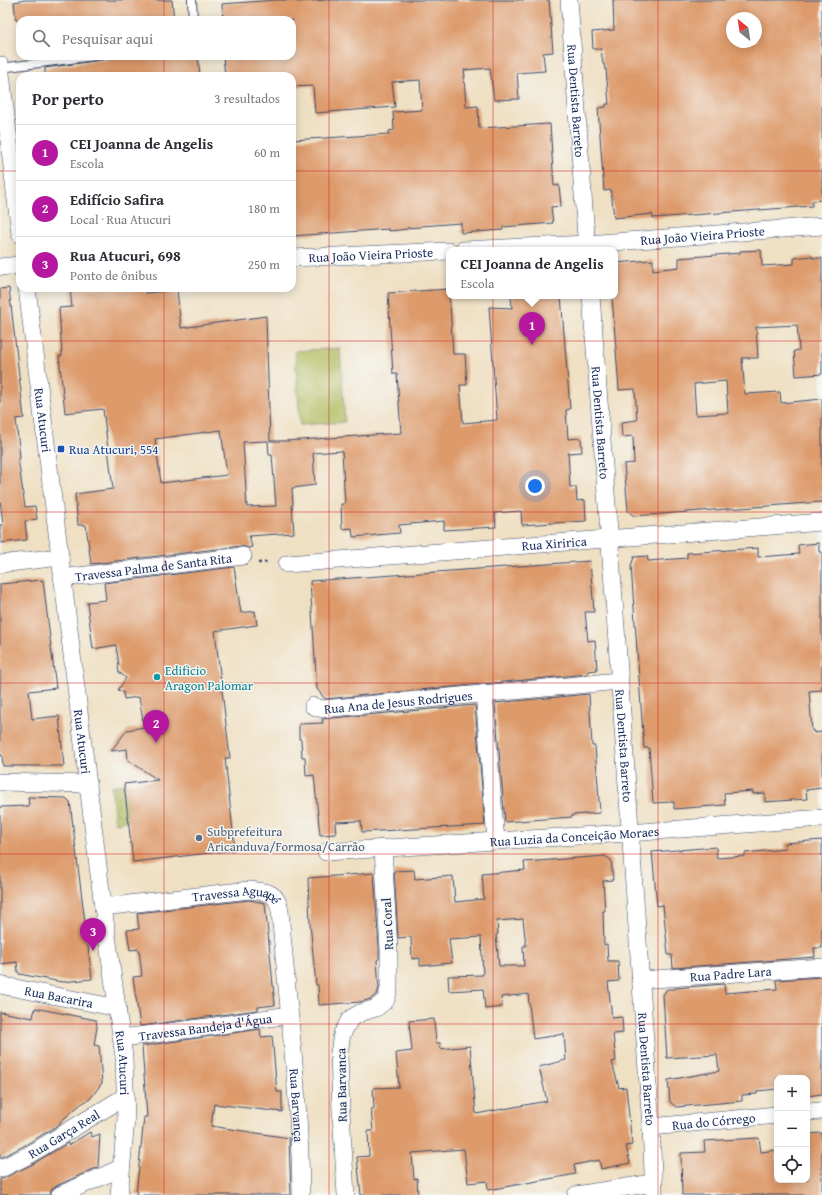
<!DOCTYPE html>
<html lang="pt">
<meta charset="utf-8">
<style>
:root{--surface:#fff;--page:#f2f2f3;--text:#2b2b33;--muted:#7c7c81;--line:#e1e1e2;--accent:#b5179e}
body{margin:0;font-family:"Gentium Book Plus",serif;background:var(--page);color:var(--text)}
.controls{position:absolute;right:12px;bottom:12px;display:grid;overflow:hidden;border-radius:8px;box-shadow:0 2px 10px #0003}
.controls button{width:36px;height:36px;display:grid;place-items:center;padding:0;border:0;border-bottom:1px solid var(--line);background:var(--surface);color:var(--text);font:20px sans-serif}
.compass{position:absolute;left:726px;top:12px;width:36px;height:36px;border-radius:50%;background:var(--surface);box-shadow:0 2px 10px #0003;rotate:330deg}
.you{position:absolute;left:535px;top:486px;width:14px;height:14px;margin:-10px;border:3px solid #fff;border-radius:50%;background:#1a73e8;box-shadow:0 0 0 6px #1a73e833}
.badge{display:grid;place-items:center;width:26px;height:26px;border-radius:50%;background:var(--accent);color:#fff;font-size:13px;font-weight:700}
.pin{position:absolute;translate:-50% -33px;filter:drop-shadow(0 1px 2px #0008)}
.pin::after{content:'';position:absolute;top:21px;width:14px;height:12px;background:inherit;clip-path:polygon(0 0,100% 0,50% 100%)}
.popup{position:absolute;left:446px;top:247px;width:172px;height:52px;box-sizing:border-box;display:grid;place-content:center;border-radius:8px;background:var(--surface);filter:drop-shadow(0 1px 3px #0005);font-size:13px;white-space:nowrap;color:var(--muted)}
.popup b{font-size:15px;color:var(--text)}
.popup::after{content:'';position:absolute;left:50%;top:100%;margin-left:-8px;border:8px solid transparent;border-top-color:var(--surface)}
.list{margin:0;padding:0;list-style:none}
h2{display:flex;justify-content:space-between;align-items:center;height:52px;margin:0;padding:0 16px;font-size:17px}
h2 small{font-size:13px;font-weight:400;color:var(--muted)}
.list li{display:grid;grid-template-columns:26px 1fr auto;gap:12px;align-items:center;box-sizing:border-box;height:56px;padding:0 16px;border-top:1px solid var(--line)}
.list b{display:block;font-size:15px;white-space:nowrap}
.list p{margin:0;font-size:13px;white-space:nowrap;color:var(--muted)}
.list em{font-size:13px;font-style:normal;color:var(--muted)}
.icon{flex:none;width:22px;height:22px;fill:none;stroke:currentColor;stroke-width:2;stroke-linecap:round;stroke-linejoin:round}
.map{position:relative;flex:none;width:822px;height:1195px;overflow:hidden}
.search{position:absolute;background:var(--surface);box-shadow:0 2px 10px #0003;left:16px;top:16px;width:280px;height:44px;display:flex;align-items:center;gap:10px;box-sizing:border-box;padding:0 14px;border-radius:12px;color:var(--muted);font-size:15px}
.panel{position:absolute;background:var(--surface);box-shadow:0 2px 10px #0003;left:16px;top:72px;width:280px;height:220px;border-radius:12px}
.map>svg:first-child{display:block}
</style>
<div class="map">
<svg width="822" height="1195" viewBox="0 0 822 1195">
<defs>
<pattern id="garden-dots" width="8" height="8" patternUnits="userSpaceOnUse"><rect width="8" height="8" fill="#b0bc5d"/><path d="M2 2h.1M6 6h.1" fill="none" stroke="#8e9950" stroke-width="1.8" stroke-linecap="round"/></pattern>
</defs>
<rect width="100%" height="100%" fill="#f6f6f2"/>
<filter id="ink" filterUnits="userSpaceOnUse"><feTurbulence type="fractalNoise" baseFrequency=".025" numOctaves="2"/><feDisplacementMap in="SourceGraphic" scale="8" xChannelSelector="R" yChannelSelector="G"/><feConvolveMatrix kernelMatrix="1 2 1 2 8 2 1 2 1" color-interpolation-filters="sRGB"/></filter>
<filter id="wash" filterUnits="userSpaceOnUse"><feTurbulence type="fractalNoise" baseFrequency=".012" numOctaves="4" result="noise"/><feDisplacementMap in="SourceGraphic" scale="16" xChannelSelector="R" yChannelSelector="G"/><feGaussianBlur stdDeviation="0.9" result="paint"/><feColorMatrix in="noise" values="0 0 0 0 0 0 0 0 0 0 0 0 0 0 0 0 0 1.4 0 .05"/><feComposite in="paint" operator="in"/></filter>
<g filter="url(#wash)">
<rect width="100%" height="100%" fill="#efe0c3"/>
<!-- green -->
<path fill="#b0bc5d" stroke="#66765e" d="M340,348L345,422L300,425L295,351Z"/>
<!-- garden -->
<path fill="url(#garden-dots)" stroke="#66765e" d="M124,784L128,821L115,823L111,786Z"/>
<g id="blocks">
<!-- building -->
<path fill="#dd9a6b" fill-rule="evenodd" d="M25,0H172L174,20H16L14,2Z
M275,0H296L297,2L327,0H549L553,52L543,53L545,71L517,73L519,99L494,100L490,68L464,70L465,77H464L466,107L478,106L479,128L550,124L554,186L559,185L561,206L551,207L553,223L503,227V230L461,233V223L421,226V227L407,228V229L389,231V229L292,236V140L389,134V131L394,130L393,112L422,110L420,80L392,82L395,107L315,113L313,86L292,87V76H225L223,56H292V20H223L222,4Z
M613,0H822V200L812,201V206L653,218L652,214L614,218L611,190L604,191L598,108L606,107V104H609L606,69L605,70L604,64H603L601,49H593L592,32L614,30ZM732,18H756V42H732Z
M130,56H198L200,76H45V68Z
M761,250L762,266L794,264V258L812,256V258H822V374L796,376L794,351L799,350L797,325L756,327L758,358H742L745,394L780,392L781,403L822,399V502L634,516L628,511L624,464L634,463L633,436L622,437L621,422L637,420L635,389L619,390L612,296H615V263L653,260V270L679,267V258L740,253V251ZM726,381L728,413L696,415L694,384Z
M9,288L24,418L16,419L20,458H18L25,507L35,506L37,519L25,521L27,540L0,543V525H3L0,499V289Z
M70,288H133L134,290L145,289V293L177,290L181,328L266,316L270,441H286L401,433L397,374H393L388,293L449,289L453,354H465L467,385H460L463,423L497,420L489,307L512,308L511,296H561L570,409L566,410L568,439L581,438L582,452L568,453L570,487H576L577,501L585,500L586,521L522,525L521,511L495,513L496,527L444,530V521L399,525L400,533L353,537L352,528L342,529L341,504H345L342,451L313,453L315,485L292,488L293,505H292L294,533L249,536L252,547L248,548L242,546L91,564L86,525H78L75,494L113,489L103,409L65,413L59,356H62L59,308L72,307ZM221,430L227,475L161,483L155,439ZM268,441L269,455H272L276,506L247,507L243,442Z
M819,543V552H822V690L809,691L812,731H814V733L822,732V788L806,790L807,799L765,802V793L753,794V791L724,793L725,805L674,809V802L653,803L649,748H644L631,566L634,557L647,556L648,561L687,558V553L758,548V557L799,554L798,545Z
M590,561L594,612H585L588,641L595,640L597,670L588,671V674L325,699L317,689L310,581Z
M234,567L241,613L255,611L257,625L215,631L230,758H225L235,850L133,862L124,784L158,780L128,760L127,749L111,751L127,730L144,727L139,697L124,699L123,692L118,690L126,678L119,672L118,667L119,665L116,645L93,649L87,602L106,600L104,583Z
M43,580L56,688L29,691L32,719L59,716L64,766H3L2,755H0V584Z
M589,694L592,746H595L600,813L572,815V817L505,822L495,703Z
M475,705L485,825L362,832L361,821L335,822L336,834L320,835L314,775L306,776L305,757H302L301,739H299V724L323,723L322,719Z
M28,797L66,798L70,802L92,979L62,982L19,974L18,972L17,962L0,964V807L29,806Z
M822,840V948H814L815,957L673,968L672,955H668L663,905L657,906L652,852L716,847L717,858L745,856V853L785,849V843Z
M605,856L611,860L613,880L603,881L605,911H603L604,945L607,944L608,961H618L619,981L608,982L612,1018L622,1017L623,1033L613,1034L616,1061L612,1062L619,1088L626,1087L632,1145L626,1146L630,1163L601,1169L599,1160L574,1165L576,1174L488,1190L487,1181L468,1183L464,1149L412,1153L414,1179L417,1178L418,1195H361L357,1157L369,1156L368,1131H373L371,1109H374L373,1088L399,1087L396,1053L412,1051L409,1021L434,1019L436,1043H440L441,1049L470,1046L476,1114L547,1101L539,1067L566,1060L564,1034L533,1039L528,994L501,997L502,1007L485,1009L483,989L449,991L448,976L483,975L481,937L449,939L452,963L420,966V958L412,959L411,937L398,938L394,871L414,870L415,879L453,876L455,902L484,899L482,874L525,870L524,862ZM523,919L526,946H523L524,966H499L496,935L498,934L497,921Z
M374,873L379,950V959L377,960L379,988L377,994L371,999L360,1002L319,1005L318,985H316L310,923L308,878Z
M249,900L265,903L275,1005L258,1007V1010L140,1026L133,977L142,976L139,949L130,950L127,930L139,929L137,913Z
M821,977L822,980V1094L807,1096V1078H777V1089L757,1091V1094L742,1095V1101L676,1107L670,1102L668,1080L719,1071L717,1055L667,1058L663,995L667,989H675V988L724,984L725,993L777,989L776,980Z
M35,1008L96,1020L97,1027L94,1045L99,1046L102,1083L90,1099L81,1104L60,1122V1124L22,1147L0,1158V1012L33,1018Z
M260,1029L261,1037L272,1036L277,1092H282V1112L214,1104L211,1126L289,1138L291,1195H136L144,1117H147L142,1046Z
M90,1132L92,1137L100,1134L98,1167L56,1186L52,1189L50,1195H0V1179L4,1178L31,1165L68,1143L69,1145Z
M822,1133V1195H682L681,1153L705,1152L704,1141L759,1138L761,1152L777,1150V1180H807V1134Z"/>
</g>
</g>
<g filter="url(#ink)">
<use href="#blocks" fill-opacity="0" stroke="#3b4a6d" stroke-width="1"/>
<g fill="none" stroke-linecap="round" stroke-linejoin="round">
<!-- service casing -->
<g stroke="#3b4a6d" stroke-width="10">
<path id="service" d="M192,0L193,20
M0,68L94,56"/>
</g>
<!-- minor casing -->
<g stroke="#3b4a6d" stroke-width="18">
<g id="minor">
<path id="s1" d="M569,0L587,250"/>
<path d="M0,65L20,234"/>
<path id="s2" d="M463,250L587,244L822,226"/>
<path id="s3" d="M292,258L449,251"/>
<path d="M0,267L20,265"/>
<path id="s4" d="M27,288L103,907L124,1057L126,1119L119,1195"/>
<path id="s5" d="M591,296L612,571L651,1127L654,1195"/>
<path d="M0,564L60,557"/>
<path id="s6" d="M287,564L822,522"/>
<path id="s7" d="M62,578L243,556"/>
<path d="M484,693L496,841"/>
<path id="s8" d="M313,706L322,709L619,681"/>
<path d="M0,782L88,784"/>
<path id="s9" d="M326,852L496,841L629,833L822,818"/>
<path id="s10" d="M103,907L249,890C266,892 277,891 280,911C288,1006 300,1100 301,1195"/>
<path id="s11" d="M640,980L822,967"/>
<path id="s12" d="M0,985L118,1008"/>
<path id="s13" d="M122,1038L208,1027L289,1015"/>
<path d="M807,1112L822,1111"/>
<path id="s14" d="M651,1127L777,1115"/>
<path id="s15" d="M0,1169L27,1156L126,1096"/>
<path d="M60,1195L121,1168"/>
<path d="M346,1195L341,1112L339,1053L342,1034L350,1019L360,1013L376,1008L386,1000L389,989V949L383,848"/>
<path d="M576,1195L653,1183"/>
</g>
</g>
<!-- path -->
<path stroke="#3b4a6d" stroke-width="2.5" stroke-dasharray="3 3" stroke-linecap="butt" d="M258,563L270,562"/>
<!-- service -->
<use href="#service" stroke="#fff" stroke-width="8"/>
<!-- minor -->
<use href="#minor" stroke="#fff" stroke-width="17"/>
</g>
</g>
<!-- grid -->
<path fill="none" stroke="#d62828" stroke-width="1" stroke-opacity="0.55" d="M164,0V20M329,0V1195M493,0V1195M658,0V1195M164,56V76M0,171H20M292,171H822M164,288V1195M0,341H822M0,512H822M0,683H822M0,854H822M0,1024H822"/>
<!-- markers -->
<rect fill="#1a4fb4" stroke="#f6f6f2" stroke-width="1.5" x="57" y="445" width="8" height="8" rx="2"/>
<circle fill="#0f9aa8" stroke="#f6f6f2" stroke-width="1.5" cx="157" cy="677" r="4"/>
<circle fill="#5c6f8a" stroke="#f6f6f2" stroke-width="1.5" cx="199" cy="838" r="4"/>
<g text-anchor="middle" stroke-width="3" stroke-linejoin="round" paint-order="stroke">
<!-- street labels -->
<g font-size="13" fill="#1b2f5e" stroke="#f6f6f2">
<text dy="5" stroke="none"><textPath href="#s1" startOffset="101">Rua Dentista Barreto</textPath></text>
<text dy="5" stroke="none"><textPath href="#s2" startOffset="240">Rua João Vieira Prioste</textPath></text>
<text dy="5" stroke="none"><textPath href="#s3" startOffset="79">Rua João Vieira Prioste</textPath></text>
<text dy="5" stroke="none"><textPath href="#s4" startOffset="133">Rua Atucuri</textPath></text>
<text dy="5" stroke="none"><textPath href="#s5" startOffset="127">Rua Dentista Barreto</textPath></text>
<text dy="5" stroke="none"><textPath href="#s6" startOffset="268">Rua Xiririca</textPath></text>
<text dy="5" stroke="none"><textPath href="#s7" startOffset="92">Travessa Palma de Santa Rita</textPath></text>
<text dy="5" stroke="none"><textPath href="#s8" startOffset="86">Rua Ana de Jesus Rodrigues</textPath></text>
<text dy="5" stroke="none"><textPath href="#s4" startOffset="457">Rua Atucuri</textPath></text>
<text dy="5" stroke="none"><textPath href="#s5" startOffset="451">Rua Dentista Barreto</textPath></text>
<text dy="5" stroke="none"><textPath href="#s9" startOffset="249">Rua Luzia da Conceição Moraes</textPath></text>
<text dy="5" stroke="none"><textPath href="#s10" startOffset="135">Travessa Aguapé</textPath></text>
<text transform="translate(387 924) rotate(-93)" y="5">Rua Coral</text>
<text dy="5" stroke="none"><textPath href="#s11" startOffset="91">Rua Padre Lara</textPath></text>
<text dy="5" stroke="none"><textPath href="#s12" startOffset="60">Rua Bacarira</textPath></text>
<text dy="5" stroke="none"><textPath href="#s13" startOffset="84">Travessa Bandeja d'Água</textPath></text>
<text dy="5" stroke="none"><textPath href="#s4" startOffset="781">Rua Atucuri</textPath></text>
<text dy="5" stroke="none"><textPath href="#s5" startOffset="775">Rua Dentista Barreto</textPath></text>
<text transform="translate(341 1085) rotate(-91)" y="5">Rua Barvanca</text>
<text dy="5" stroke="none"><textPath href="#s10" startOffset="384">Rua Barvança</textPath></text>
<text dy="5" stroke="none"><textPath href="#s14" startOffset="63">Rua do Córrego</textPath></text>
<text dy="5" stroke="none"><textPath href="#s15" startOffset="73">Rua Garça Real</textPath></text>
</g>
<!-- transit labels -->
<g font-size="13" fill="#164399" stroke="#f6f6f2" text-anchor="start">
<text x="69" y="454">Rua Atucuri, 554</text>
</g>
<!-- culture labels -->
<g font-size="13" fill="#0d838f" stroke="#f6f6f2" text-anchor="start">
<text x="165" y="675">Edificio<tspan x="165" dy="15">Aragon Palomar</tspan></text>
</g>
<!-- service labels -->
<g font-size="13" fill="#4e5e75" stroke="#f6f6f2" text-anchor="start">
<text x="207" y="836">Subprefeitura<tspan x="207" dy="15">Aricanduva/Formosa/Carrão</tspan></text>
</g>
</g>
</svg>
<div class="controls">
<button>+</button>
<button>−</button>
<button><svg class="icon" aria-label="locate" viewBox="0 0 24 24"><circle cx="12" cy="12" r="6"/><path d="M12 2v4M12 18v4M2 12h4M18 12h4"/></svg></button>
</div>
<svg class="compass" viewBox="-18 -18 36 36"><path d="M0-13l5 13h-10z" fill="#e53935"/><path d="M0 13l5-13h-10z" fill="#7c7c81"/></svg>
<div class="you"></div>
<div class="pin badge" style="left:532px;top:345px">1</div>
<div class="popup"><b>CEI Joanna de Angelis</b>Escola</div>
<div class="pin badge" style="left:156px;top:743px">2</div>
<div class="pin badge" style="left:93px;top:951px">3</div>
<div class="search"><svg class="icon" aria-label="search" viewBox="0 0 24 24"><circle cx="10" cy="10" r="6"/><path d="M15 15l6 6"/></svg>Pesquisar aqui</div>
<section class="panel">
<h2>Por perto<small>3 resultados</small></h2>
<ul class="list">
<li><span class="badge">1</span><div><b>CEI Joanna de Angelis</b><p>Escola</p></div><em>60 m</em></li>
<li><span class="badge">2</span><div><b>Edifício Safira</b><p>Local · Rua Atucuri</p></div><em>180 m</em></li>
<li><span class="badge">3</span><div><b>Rua Atucuri, 698</b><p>Ponto de ônibus</p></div><em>250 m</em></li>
</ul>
</section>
</div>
